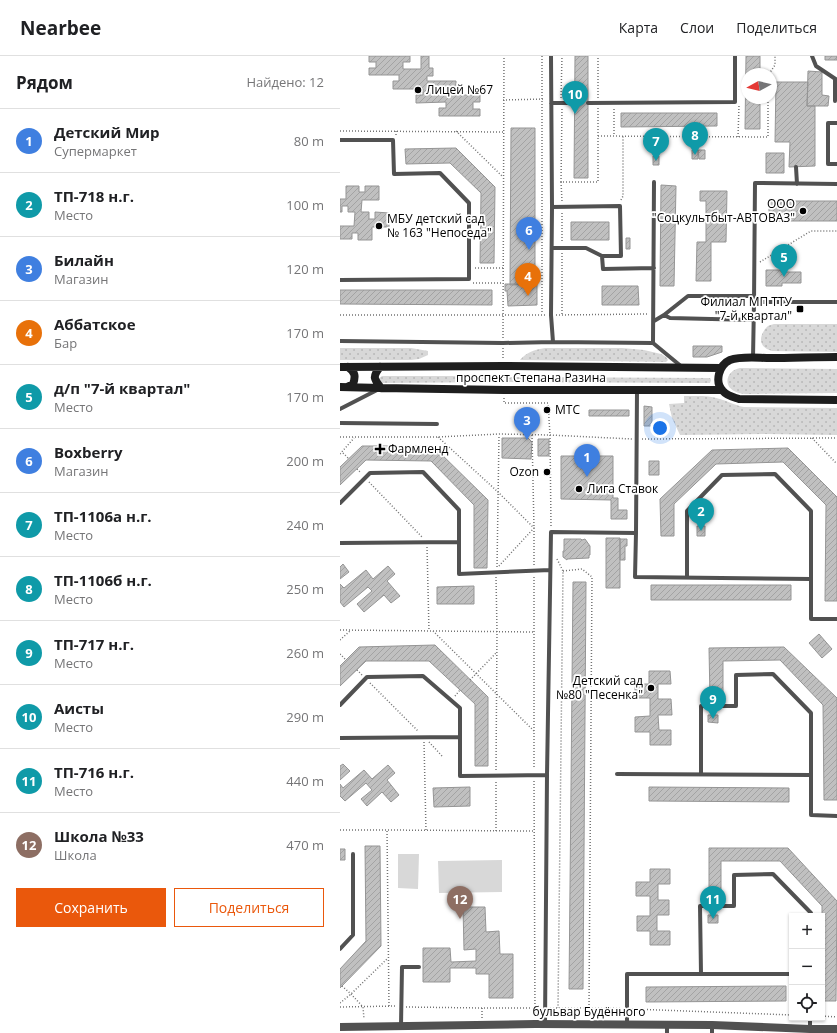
<!DOCTYPE html>
<html lang="ru">
<meta charset="utf-8">
<style>
:root{--surface:#fff;--page:#f2f2f2;--text:#202124;--muted:#757577;--line:#e0e0e0;--accent:#ea580c}
body{margin:0;font-family:"Open Sans",sans-serif;background:var(--page);color:var(--text)}
.controls{position:absolute;right:12px;bottom:12px;display:grid;overflow:hidden;border-radius:0px;box-shadow:0 1px 3px #0004}
.controls button{width:36px;height:36px;display:grid;place-items:center;padding:0;border:0;border-bottom:1px solid var(--line);background:var(--surface);color:var(--text);font:20px sans-serif}
.compass{position:absolute;left:401px;top:12px;width:36px;height:36px;border-radius:50%;background:var(--surface);box-shadow:0 1px 3px #0004;rotate:262deg}
.you{position:absolute;left:320px;top:372px;width:14px;height:14px;margin:-10px;border:3px solid #fff;border-radius:50%;background:#1a73e8;box-shadow:0 0 0 6px #1a73e833}
.badge{display:grid;place-items:center;width:26px;height:26px;border-radius:50%;background:var(--accent);color:#fff;font-size:13px;font-weight:700}
.pin{position:absolute;translate:-50% -33px;filter:drop-shadow(0 1px 2px #0008)}
.pin::after{content:'';position:absolute;top:21px;width:14px;height:12px;background:inherit;clip-path:polygon(0 0,100% 0,50% 100%)}
.list{margin:0;padding:0;list-style:none}
h2{display:flex;justify-content:space-between;align-items:center;height:52px;margin:0;padding:0 16px;font-size:17px}
h2 small{font-size:13px;font-weight:400;color:var(--muted)}
.list li{display:grid;grid-template-columns:26px 1fr auto;gap:12px;align-items:center;box-sizing:border-box;height:64px;padding:0 16px;border-top:1px solid var(--line)}
.list b{display:block;font-size:15px;white-space:nowrap}
.list p{margin:0;font-size:13px;white-space:nowrap;color:var(--muted)}
.list em{font-size:13px;font-style:normal;color:var(--muted)}
.actions{display:flex;gap:8px;padding:12px 16px}
.actions a{flex:1;padding:9px 0;border:1px solid var(--accent);border-radius:0px;text-align:center;font-size:14px;color:var(--accent)}
.actions .main{background:var(--accent);color:#fff}
.icon{flex:none;width:22px;height:22px;fill:none;stroke:currentColor;stroke-width:2;stroke-linecap:round;stroke-linejoin:round}
.map{position:relative;flex:none;width:497px;height:977px;overflow:hidden}
header{display:flex;align-items:center;gap:24px;box-sizing:border-box;height:56px;padding:0 20px;background:var(--surface);border-bottom:1px solid var(--line)}
header strong{font-size:19px}
nav{display:flex;gap:22px;margin-inline-start:auto;font-size:14px}
main{display:flex}
aside{flex:1;background:var(--surface)}
.map>svg:first-child{display:block}
</style>
<header>
<strong>Nearbee</strong>
<nav><a>Карта</a><a>Слои</a><a>Поделиться</a></nav>
</header>
<main>
<aside>
<h2>Рядом<small>Найдено: 12</small></h2>
<ul class="list">
<li><span class="badge" style="background:#3f7fe0">1</span><div><b>Детский Мир</b><p>Супермаркет</p></div><em>80 m</em></li>
<li><span class="badge" style="background:#0f9aa8">2</span><div><b>ТП-718 н.г.</b><p>Место</p></div><em>100 m</em></li>
<li><span class="badge" style="background:#3f7fe0">3</span><div><b>Билайн</b><p>Магазин</p></div><em>120 m</em></li>
<li><span class="badge" style="background:#e8710a">4</span><div><b>Аббатское</b><p>Бар</p></div><em>170 m</em></li>
<li><span class="badge" style="background:#0f9aa8">5</span><div><b>д/п &quot;7-й квартал&quot;</b><p>Место</p></div><em>170 m</em></li>
<li><span class="badge" style="background:#3f7fe0">6</span><div><b>Boxberry</b><p>Магазин</p></div><em>200 m</em></li>
<li><span class="badge" style="background:#0f9aa8">7</span><div><b>ТП-1106а н.г.</b><p>Место</p></div><em>240 m</em></li>
<li><span class="badge" style="background:#0f9aa8">8</span><div><b>ТП-1106б н.г.</b><p>Место</p></div><em>250 m</em></li>
<li><span class="badge" style="background:#0f9aa8">9</span><div><b>ТП-717 н.г.</b><p>Место</p></div><em>260 m</em></li>
<li><span class="badge" style="background:#0f9aa8">10</span><div><b>Аисты</b><p>Место</p></div><em>290 m</em></li>
<li><span class="badge" style="background:#0f9aa8">11</span><div><b>ТП-716 н.г.</b><p>Место</p></div><em>440 m</em></li>
<li><span class="badge" style="background:#8d6e63">12</span><div><b>Школа №33</b><p>Школа</p></div><em>470 m</em></li>
</ul>
<div class="actions"><a class="main">Сохранить</a><a>Поделиться</a></div>
</aside>
<div class="map">
<svg width="497" height="977" viewBox="0 0 497 977">
<defs>
<pattern id="grass-dots" width="8" height="8" patternUnits="userSpaceOnUse"><rect width="8" height="8" fill="#d8d8d8"/><path d="M2 2h.1M6 6h.1" fill="none" stroke="#b8b8b8" stroke-width="1.8" stroke-linecap="round"/></pattern>
<pattern id="building-hatch" width="6" height="6" patternUnits="userSpaceOnUse"><rect width="6" height="6" fill="#c0c0c0"/><path d="M-1 1l2-2M0 6l6-6M5 7l2-2" fill="none" stroke="#a3a3a3"/></pattern>
</defs>
<rect width="100%" height="100%" fill="#fff"/>
<!-- grass -->
<path fill="url(#grass-dots)" d="M434,268H497V296L432,295C429,294 424,292 422,288C419,283 423,274 428,270C429,269 432,269 434,268Z
M0,292H71L88,295V299L79,303L71,304H0Z
M205,292H282L304,294L321,298L326,301L328,304L326,306L180,304C187,296 194,294 205,292Z
M400,312L497,313V337L406,338C402,338 397,337 394,335C382,328 388,314 400,312Z
M42,320H161V326L42,327L40,326L38,323Z
M167,321L367,322H370L371,324L370,327H367L167,326Z
M344,340C356,340 369,339 380,343C388,345 396,350 404,351L497,352V379L425,378L340,379L332,362L329,348L344,347Z"/>
<!-- park -->
<path fill="#d8d8d8" d="M58,798H79L78,833L58,832Z
M162,804V836L99,837L98,805Z"/>
<!-- building -->
<path fill="url(#building-hatch)" stroke="#959595" d="M29,0H70V6H63V13H81V0H89V12H93V20H87V25H116V33H110V39H140V46H133V53H140V60H99V52H106V46L76,47V39H83V33H53V25H59V19H29V12H36V6H29Z
M235,0H248V122H234Z
M406,0H420V18H407V42H420V73H405Z
M485,0H497V4H485Z
M468,15L482,16V39L489,40L488,50H467Z
M436,26H468L467,50H475V110L449,111L450,86H435Z
M281,57H377V70L281,71Z
M171,72H195V228L170,229Z
M116,92L155,131L154,207H140L141,137L110,107L66,108L65,93Z
M352,94H358V103H352Z
M358,94H365V103H359Z
M426,97H444V117H426Z
M313,100H319V109H313Z
M321,129L336,130L334,230H320Z
M6,130H19V136H25V130H39V144H22L21,156H29V163H35V156L49,157V171H32V184H18V177H12V183H0V170H14L15,156H8V150H2V156H0V143H6Z
M360,135H387L386,186H371V225H356L357,186H366V145H360Z
M429,145H497V165H429Z
M231,166H269V184H231Z
M286,182H290V193H286Z
M426,214H441V216H461V227H442V230H426Z
M165,228H197V249L168,250L167,235H165Z
M262,230H298L299,249H262Z
M0,234H152V249L0,248Z
M353,290H382V296L367,301H353Z
M304,350L312,351V370H304Z
M249,354H289V360H249Z
M162,382H188L192,386L191,403L162,402Z
M198,383H209V400H198Z
M22,390H93L148,444L147,512H134V449L91,405L26,404L0,429V411Z
M448,392L497,441V545H485L486,449L443,406L376,408L334,448V480H321L320,443L372,394Z
M221,400H273V442H278V454H287V463H271V444L221,443Z
M309,405H319V419H309Z
M357,470H365V480H357Z
M266,482H280V532H266Z
M224,483H241L242,484L245,483L250,490V499H249V502L227,503V504L223,501V495H224Z
M280,483H287V490H285V504H280Z
M3,508L9,516L0,523V511Z
M48,510L55,518L47,525L60,540L51,547L44,539L24,556L17,548L32,535L28,531L4,551L0,546V528L4,532L26,514L33,523Z
M233,526H246L243,933H229Z
M311,529H451V544H311Z
M134,530V548H97V531Z
M479,578L492,593L482,602L469,587Z
M95,589L148,641V710H135V648L89,605H26L0,630V610L19,591Z
M444,591L497,642V744H484L483,649L440,604L383,605V643H370L369,592Z
M309,615H330L331,628H318V643H331L332,659H318L319,674H331V689H310V676H295V661L310,660V642H295V628H309Z
M368,659H378V667L368,666Z
M3,708L10,715L0,724V710Z
M48,709L55,717L47,724L59,739L51,746L42,736L27,750L21,743L32,734L26,727L5,745L0,740V728L3,732L24,714L32,723Z
M130,731V750L94,751L93,732Z
M309,731L449,732V746L309,745Z
M25,790H40L41,890L0,932V913L26,885Z
M369,792H448L497,845L496,945H482V850L440,805H381V843H369Z
M0,793H5V804H0Z
M310,813H330V828H318V844H329V859H317V875H330V889H310V875H297V860H310V840H296V826H310Z
M123,851H145L146,876L159,875L160,898H173V942H149V918H136V912H110V926H83V892H110L111,906L136,905V893L124,894Z
M368,859H378V867H368Z
M446,930V945L306,946V931Z"/>
<g fill="none" stroke-linecap="round" stroke-linejoin="round">
<!-- path -->
<path stroke="#737373" stroke-width="1.5" stroke-dasharray="1 2" stroke-linecap="butt" d="M202,0V258
M429,18L435,9V0
M221,42L222,0
M258,42V0
M163,44L205,43
M274,53V79
M0,75L163,76
M56,75V80
M116,75L163,121
M258,80V52
M398,81L399,49
M221,126L222,52
M281,144L283,140V80
M222,145L221,126H258V80L428,81V42
M222,157V187
M222,197V259
M420,206L471,175H497
M135,212H163
M133,227H163
M0,259H206
M216,259L308,258
M163,282L164,0
M163,292V302
M164,318V326
M164,342V347H208L210,379L211,470
M192,379L194,472V509
M0,381H98L159,378L210,379L292,383
M98,381L158,436L194,472L158,511
M472,382L497,408
M302,383L497,382
M3,397L9,403
M0,398L14,382
M17,413L21,417
M29,426L82,481
M87,491L89,575
M217,503L223,515L218,952
M157,511L159,379
M223,515L242,513L252,521L249,952
M156,521L157,575L156,715
M194,521V713
M0,574L193,576
M93,575L194,675
M0,584L11,574
M0,598L6,604
M17,614L22,619
M130,624L157,596
M30,627L78,675
M115,640L120,634
M84,686L86,775
M89,686L103,701
M194,725L195,961
M0,774H47
M156,775V725
M2,930L11,938L23,951L24,963
M0,947L11,938L48,902
M49,950L47,774L194,775
M0,951L56,950
M66,951L142,952H200
M142,952V962
M210,952H282
M292,953L452,959
M482,960L497,961"/>
<!-- service -->
<path stroke="#515151" stroke-width="4" d="M211,0L212,151L211,259L213,286
M472,0L476,10L497,24
M495,45V24
M211,47H235
M248,47L395,46V0
M497,67H488V108H497
M0,84H53L54,118L100,117L129,147V223L0,224
M456,111L457,128
M212,151L280,150L281,200H262
M212,192H246L262,200L263,213L314,212
M414,246L415,127L497,128
M324,259L330,262L413,264
M314,265L324,259L348,240H414
M0,285L163,287L213,286L313,287L342,311
M313,287L314,126
M413,302L414,246H497
M0,353L39,333
M0,367L97,368
M0,447L30,417L83,416L119,454V518L210,514
M296,477L295,521L471,523V563H497
M0,487L119,486
M347,522V455L382,419L435,418L471,455V523
M0,649L27,621L83,620L120,652V720L207,719
M0,682L120,681
M277,718L471,719
M361,718V650H396V619L433,618L471,657V759L497,760
M0,893L13,879V798
M361,918L360,850H394V819L433,818L471,857V860
M205,968L207,719L211,476L296,477L297,335
M287,968V918H452
M372,969V977
M61,970L62,911H79
M470,973V962
M327,977V969"/>
<!-- minor -->
<path stroke="#515151" stroke-width="8" d="M0,971L195,968L372,969L470,973H497"/>
<!-- secondary -->
<path stroke="#1e1e1e" stroke-width="8" d="M497,301C475,301 452,302 430,302C418,302 401,300 390,304C379,309 374,326 383,335C387,340 393,341 399,343L497,344
M0,311L164,310L381,312
M40,311C32,321 34,323 41,332
M0,331L41,332L164,334H382
M7,331L13,328C16,320 15,316 8,311"/>
</g>
<!-- markers -->
<g fill="#000" stroke="#fff" stroke-width="1.5">
<circle cx="78" cy="34" r="4"/>
<circle cx="463" cy="155" r="4"/>
<circle cx="39" cy="170" r="4"/>
<rect x="456" y="249" width="8" height="8" rx="2"/>
<circle cx="207" cy="354" r="4"/>
<path d="M38 387h4v4h4v4h-4v4h-4v-4h-4v-4h4z"/>
<circle cx="207" cy="416" r="4"/>
<circle cx="239" cy="433" r="4"/>
<circle cx="311" cy="632" r="4"/>
</g>
<g text-anchor="middle" stroke-width="3.5" stroke-linejoin="round" paint-order="stroke">
<!-- poi labels -->
<g font-size="12" fill="#000" stroke="#fff" text-anchor="start">
<text x="86" y="38">Лицей №67</text>
<text x="455" y="152" text-anchor="end">ООО<tspan x="455" dy="14">"Соцкультбыт-АВТОВАЗ"</tspan></text>
<text x="47" y="167">МБУ детский сад<tspan x="47" dy="14">№ 163 "Непоседа"</tspan></text>
<text x="452" y="250" text-anchor="end">Филиал МП ТТУ<tspan x="452" dy="14">"7-й квартал"</tspan></text>
<text x="215" y="358">МТС</text>
<text x="48" y="397">Фармленд</text>
<text x="199" y="420" text-anchor="end">Ozon</text>
<text x="247" y="437">Лига Ставок</text>
<text x="303" y="629" text-anchor="end">Детский сад<tspan x="303" dy="14">№80 "Песенка"</tspan></text>
</g>
<!-- street labels -->
<g font-size="12" fill="#000" stroke="#fff">
<text x="191" y="326">проспект Степана Разина</text>
<text x="249" y="960">бульвар Будённого</text>
</g>
</g>
</svg>
<div class="controls">
<button>+</button>
<button>−</button>
<button><svg class="icon" aria-label="locate" viewBox="0 0 24 24"><circle cx="12" cy="12" r="6"/><path d="M12 2v4M12 18v4M2 12h4M18 12h4"/></svg></button>
</div>
<svg class="compass" viewBox="-18 -18 36 36"><path d="M0-13l5 13h-10z" fill="#e53935"/><path d="M0 13l5-13h-10z" fill="#757577"/></svg>
<div class="you"></div>
<div class="pin badge" style="left:247px;top:421px;background:#3f7fe0">1</div>
<div class="pin badge" style="left:361px;top:475px;background:#0f9aa8">2</div>
<div class="pin badge" style="left:187px;top:384px;background:#3f7fe0">3</div>
<div class="pin badge" style="left:188px;top:240px;background:#e8710a">4</div>
<div class="pin badge" style="left:444px;top:221px;background:#0f9aa8">5</div>
<div class="pin badge" style="left:189px;top:194px;background:#3f7fe0">6</div>
<div class="pin badge" style="left:316px;top:105px;background:#0f9aa8">7</div>
<div class="pin badge" style="left:355px;top:99px;background:#0f9aa8">8</div>
<div class="pin badge" style="left:373px;top:663px;background:#0f9aa8">9</div>
<div class="pin badge" style="left:235px;top:58px;background:#0f9aa8">10</div>
<div class="pin badge" style="left:373px;top:863px;background:#0f9aa8">11</div>
<div class="pin badge" style="left:120px;top:863px;background:#8d6e63">12</div>
</div>
</main>
